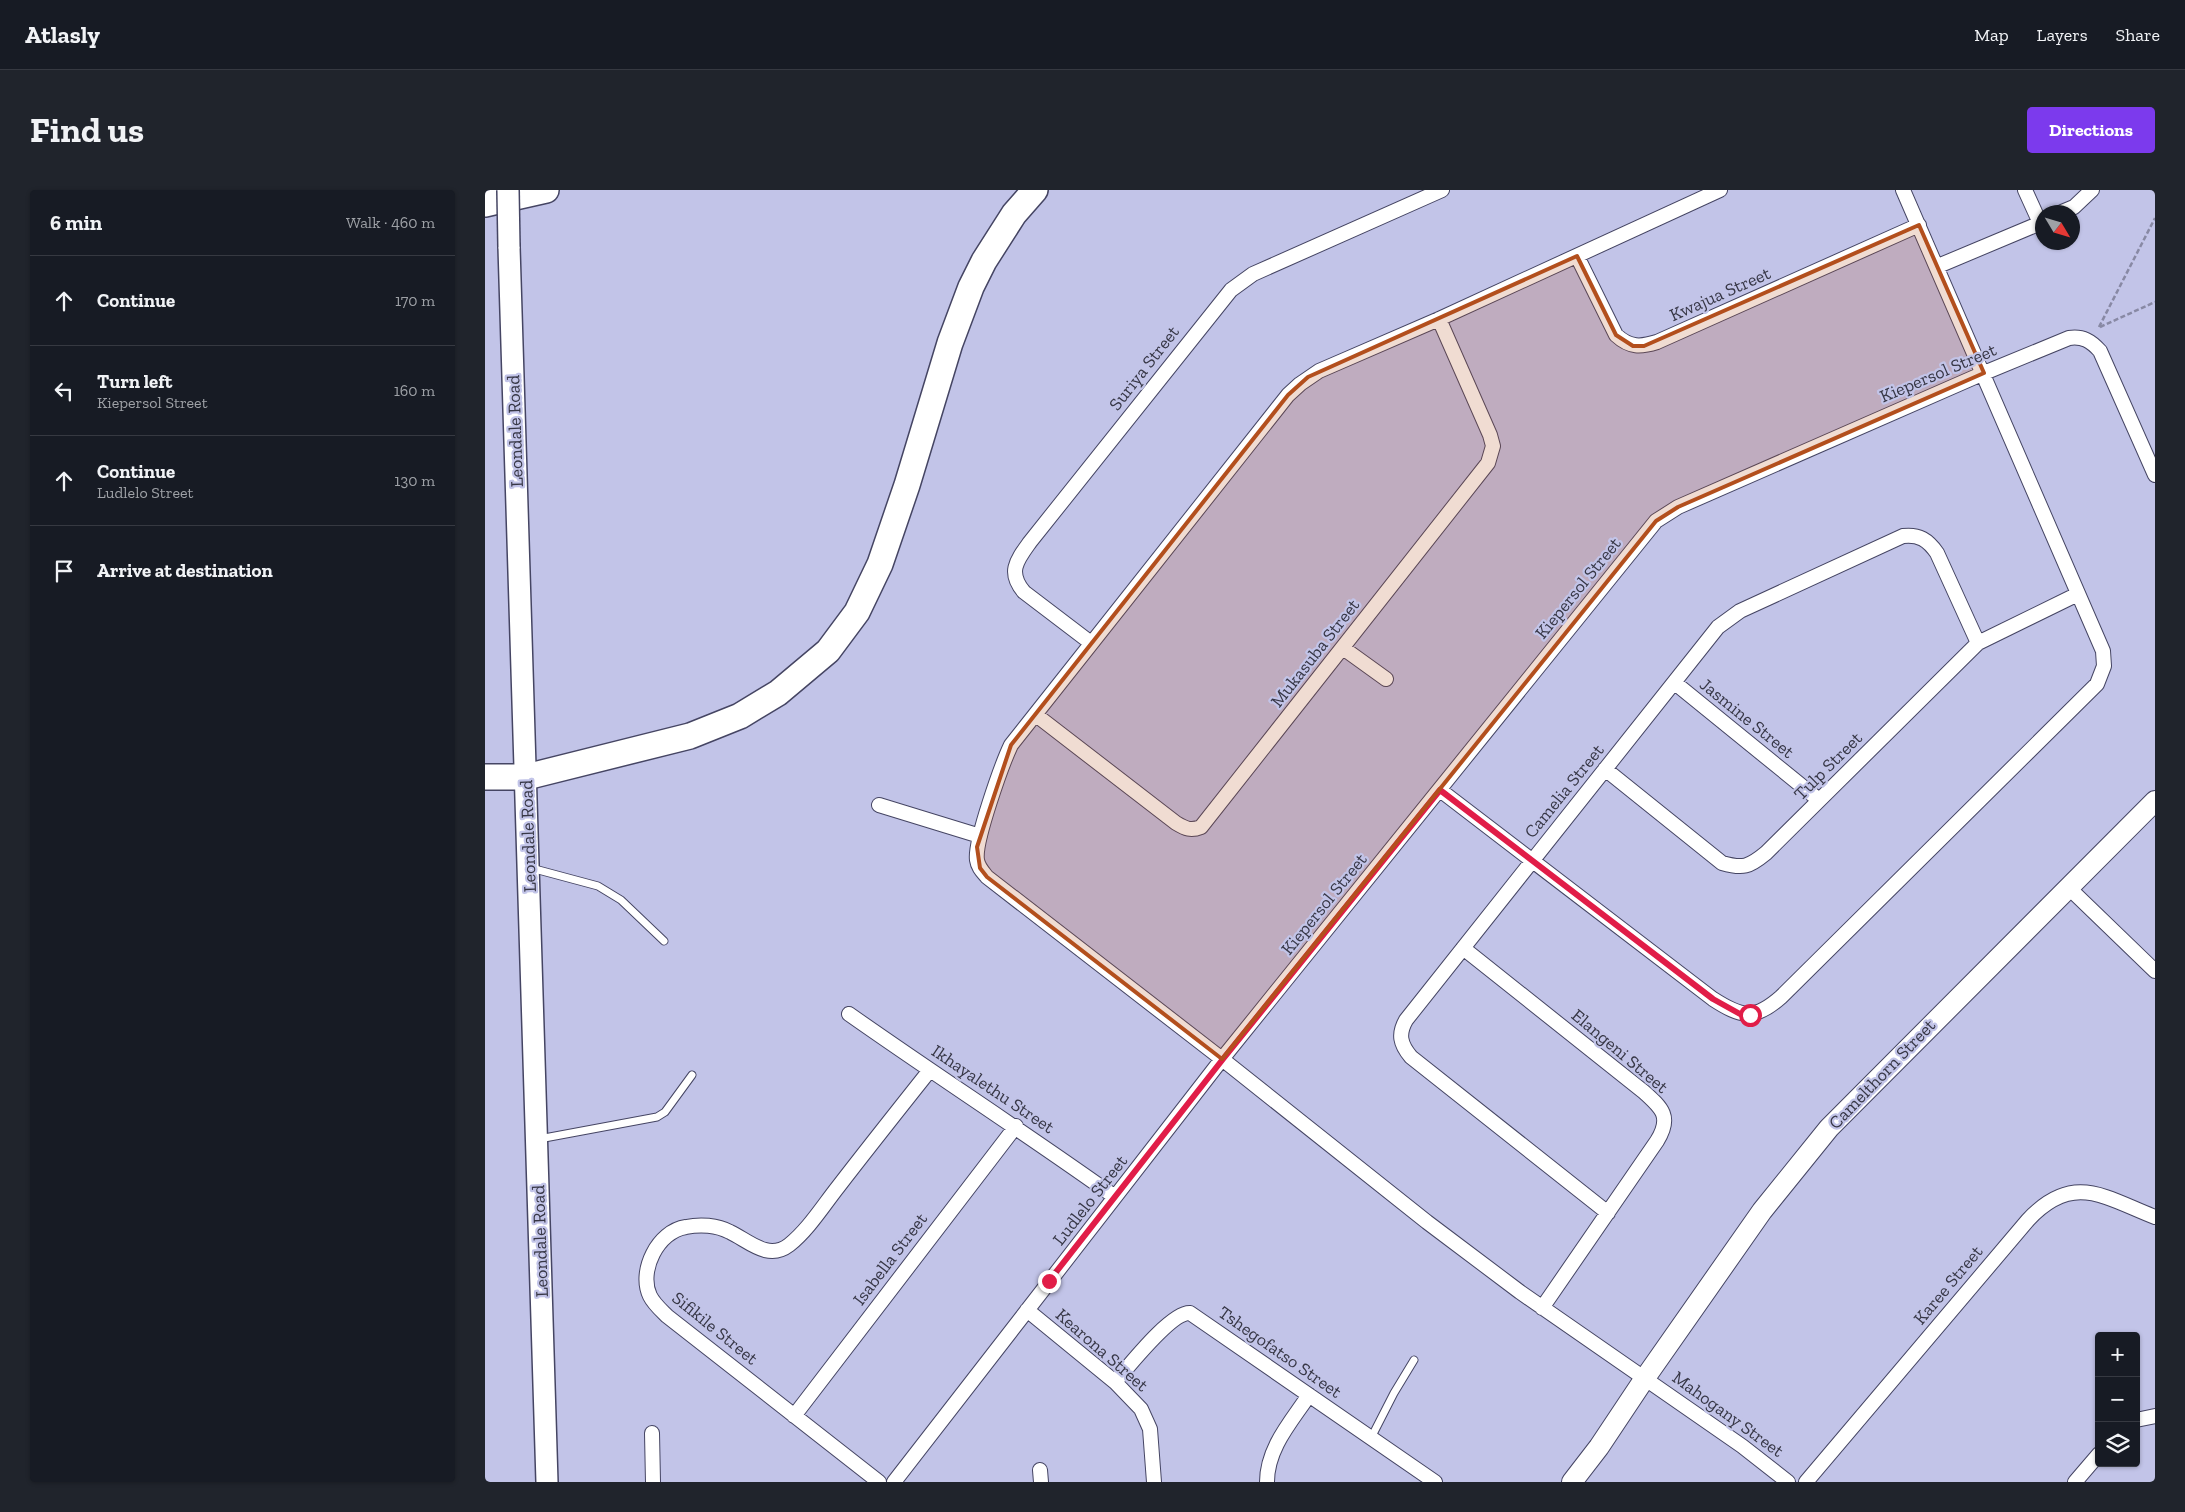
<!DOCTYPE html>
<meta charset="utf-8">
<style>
:root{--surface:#171b24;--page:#20242c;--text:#f1f3f6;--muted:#9ea1a6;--line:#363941;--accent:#7c3aed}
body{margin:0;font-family:"Zilla Slab",serif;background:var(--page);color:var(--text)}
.controls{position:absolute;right:15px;bottom:15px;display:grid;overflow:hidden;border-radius:5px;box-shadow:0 1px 4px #0004}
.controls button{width:45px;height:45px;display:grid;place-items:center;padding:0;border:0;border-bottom:1px solid var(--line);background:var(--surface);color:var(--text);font:25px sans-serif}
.compass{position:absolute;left:1550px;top:15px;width:45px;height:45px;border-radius:50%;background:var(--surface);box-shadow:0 1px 4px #0004;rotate:128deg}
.stop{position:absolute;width:15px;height:15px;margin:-11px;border:4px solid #e11d48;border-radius:50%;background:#fff}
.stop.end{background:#e11d48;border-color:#fff;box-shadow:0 1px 5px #0008}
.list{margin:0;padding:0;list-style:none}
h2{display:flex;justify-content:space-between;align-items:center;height:65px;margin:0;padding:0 20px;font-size:21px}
h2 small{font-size:16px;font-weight:400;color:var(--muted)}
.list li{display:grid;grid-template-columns:32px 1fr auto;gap:15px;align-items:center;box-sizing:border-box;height:90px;padding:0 20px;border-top:1px solid var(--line)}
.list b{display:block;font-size:19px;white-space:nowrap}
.list p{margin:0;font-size:16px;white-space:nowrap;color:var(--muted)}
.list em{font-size:16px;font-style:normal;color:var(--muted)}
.icon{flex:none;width:28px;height:28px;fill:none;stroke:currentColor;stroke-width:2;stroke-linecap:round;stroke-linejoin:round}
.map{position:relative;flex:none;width:1670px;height:1292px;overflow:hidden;border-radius:5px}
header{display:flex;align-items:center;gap:30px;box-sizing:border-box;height:70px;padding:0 25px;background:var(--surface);border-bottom:1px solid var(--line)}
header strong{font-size:24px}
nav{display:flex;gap:28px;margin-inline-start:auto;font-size:18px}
.intro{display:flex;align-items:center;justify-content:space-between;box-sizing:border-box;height:120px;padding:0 30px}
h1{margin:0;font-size:35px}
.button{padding:12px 22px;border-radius:5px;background:var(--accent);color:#fff;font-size:18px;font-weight:700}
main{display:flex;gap:30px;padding:0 30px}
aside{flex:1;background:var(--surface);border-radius:5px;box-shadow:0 1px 4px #0004}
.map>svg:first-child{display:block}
</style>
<header>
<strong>Atlasly</strong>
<nav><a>Map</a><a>Layers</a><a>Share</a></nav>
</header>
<div class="intro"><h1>Find us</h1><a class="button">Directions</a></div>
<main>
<aside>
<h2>6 min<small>Walk · 460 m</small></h2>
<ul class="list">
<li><svg class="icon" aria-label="ahead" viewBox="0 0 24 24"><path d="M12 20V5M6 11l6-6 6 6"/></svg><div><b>Continue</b></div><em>170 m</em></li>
<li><svg class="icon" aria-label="left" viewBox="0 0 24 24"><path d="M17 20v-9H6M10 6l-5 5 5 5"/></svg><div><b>Turn left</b><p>Kiepersol Street</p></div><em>160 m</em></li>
<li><svg class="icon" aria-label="ahead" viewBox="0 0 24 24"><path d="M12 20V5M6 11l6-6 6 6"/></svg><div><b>Continue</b><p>Ludlelo Street</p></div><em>130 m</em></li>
<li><svg class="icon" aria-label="arrive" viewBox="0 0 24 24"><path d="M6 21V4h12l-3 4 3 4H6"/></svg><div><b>Arrive at destination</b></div></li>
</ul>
</aside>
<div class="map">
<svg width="1670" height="1292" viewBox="0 0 1670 1292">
<rect width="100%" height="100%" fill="#c2c4e8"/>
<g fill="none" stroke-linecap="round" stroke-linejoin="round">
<!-- lane casing -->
<g stroke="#454563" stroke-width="9">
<path id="lane" d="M46,678L113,696L136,710L179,751
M54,949L172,927L180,922L207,885
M886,1248L909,1203L929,1170"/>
</g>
<!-- street casing -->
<g stroke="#454563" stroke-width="16">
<path id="street" d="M1235,0L954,129L834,181L815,194L803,205L526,555C517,574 489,652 492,670C493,677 497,681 502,687L737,869L942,1032L1035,1102L1257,1256L1303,1292
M1540,0L1555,33
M1577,22L1589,17L1607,0
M1092,66L1131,145C1145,158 1156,157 1172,152L1434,35
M1453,76L1558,32
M606,453L539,402C522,382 532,370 545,352L746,100L768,84L957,0
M858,458L901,489
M1190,493L1334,610
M551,525L691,633C701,639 706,641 716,637L1003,273L1008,256L1005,245L954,129
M1120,579L1237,673C1258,679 1264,677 1281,663L1493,453L1593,404
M955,600L1228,809C1256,827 1269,831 1296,807L1612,494L1619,476L1618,461L1418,0
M394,615L495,646
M1583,697L1670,781
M978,758L1159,902C1177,918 1187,927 1172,951L1057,1118
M364,824C452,886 542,944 630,1007
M1123,1023L926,867C915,854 913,844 921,830L1233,437L1255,421L1418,346C1434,344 1443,350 1452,363L1493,453
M542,1120L630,1192L656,1219L665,1239L669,1292
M630,1192C644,1176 686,1122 705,1123L950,1292
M309,1226L531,936
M1651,1230L1670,1226
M167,1243L168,1292
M555,1280L556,1292
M394,1292L182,1126C176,1120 169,1114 165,1106C153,1081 173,1041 201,1037C215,1034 232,1035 245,1042C264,1051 283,1071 304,1055C323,1040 338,1016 353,997C383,958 414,919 445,880
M409,1292L737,869L1171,331L1193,317L1499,183L1584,148C1598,146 1606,151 1615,161L1670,285
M782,1292C782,1258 806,1232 824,1205
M1321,1292L1543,1030C1588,982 1619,1007 1670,1027
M1590,1292L1614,1264"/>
</g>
<!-- secondary casing -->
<g stroke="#454563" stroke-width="22">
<path id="secondary" d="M1087,1292L1114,1257L1160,1188L1277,1021L1344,938L1670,611"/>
</g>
<!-- primary casing -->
<g stroke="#454563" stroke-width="24">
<path id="primary" d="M24,57L62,1292"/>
</g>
<!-- highway casing -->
<g stroke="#454563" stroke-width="28">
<path id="highway" d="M0,14L61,0
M0,587H41L205,546L255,526L293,503L343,461L372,422L395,374L422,295L465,153L486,97L499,71L529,24L550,0"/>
</g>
<!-- path -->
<path stroke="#8889a4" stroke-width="2.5" stroke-dasharray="5 2.5" stroke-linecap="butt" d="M1614,137L1670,28
M1615,137L1670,112"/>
<!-- lane -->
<use href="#lane" stroke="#fff" stroke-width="7"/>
<!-- street -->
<use href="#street" stroke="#fff" stroke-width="14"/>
<!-- secondary -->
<use href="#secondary" stroke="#fff" stroke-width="20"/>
<!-- primary -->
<use href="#primary" stroke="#fff" stroke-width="21"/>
<!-- highway -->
<use href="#highway" stroke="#fff" stroke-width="25"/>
<!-- primary-bridge casing -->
<g stroke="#454563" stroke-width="24" stroke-linecap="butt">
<path id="primary-bridge" d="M23,0L24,57"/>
</g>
<!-- primary-bridge -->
<use href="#primary-bridge" stroke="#fff" stroke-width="21"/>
</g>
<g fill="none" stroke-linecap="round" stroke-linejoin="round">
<!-- route -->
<path stroke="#e11d48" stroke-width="6" d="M564,1091L738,869L955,600L1228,809L1255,824L1265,825"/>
</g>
<!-- marked area -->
<path fill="#b34f1d" fill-opacity="0.2" stroke="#b34f1d" stroke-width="4" stroke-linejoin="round" d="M1434,35L1499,183L1193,317L1171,331L737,869L502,687L495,678L492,657L526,555L803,205L823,187L1092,66L1131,145L1148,156H1159Z"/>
<g text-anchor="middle" stroke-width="4.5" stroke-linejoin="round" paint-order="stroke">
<!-- street labels -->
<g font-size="18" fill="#373746" stroke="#c2c4e8">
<text transform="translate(1235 104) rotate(-24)" y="6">Kwajua Street</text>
<text transform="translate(659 178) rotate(-52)" y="6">Suriya Street</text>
<text transform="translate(1453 183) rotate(-23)" y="6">Kiepersol Street</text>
<text transform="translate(30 241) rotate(-92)" y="6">Leondale Road</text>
<text transform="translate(1093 398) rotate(-51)" y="6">Kiepersol Street</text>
<text transform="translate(830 463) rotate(-52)" y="6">Mukasuba Street</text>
<text transform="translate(1262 528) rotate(39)" y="6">Jasmine Street</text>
<text transform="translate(1343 576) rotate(-45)" y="6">Tulp Street</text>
<text transform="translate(1079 601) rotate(-51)" y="6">Camelia Street</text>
<text transform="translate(43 646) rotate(-92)" y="6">Leondale Road</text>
<text transform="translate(839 714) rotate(-51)" y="6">Kiepersol Street</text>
<text transform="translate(1135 861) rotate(40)" y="6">Elangeni Street</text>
<text transform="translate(1397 884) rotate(-46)" y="6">Camelthorn Street</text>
<text transform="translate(508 899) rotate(34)" y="6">Ikhayalethu Street</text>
<text transform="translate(605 1010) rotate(-52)" y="6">Ludlelo Street</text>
<text transform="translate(55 1051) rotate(-92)" y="6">Leondale Road</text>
<text transform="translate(405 1069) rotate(-53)" y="6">Isabella Street</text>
<text transform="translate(1463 1095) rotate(-50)" y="6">Karee Street</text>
<text transform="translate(230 1138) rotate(39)" y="6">Sifikile Street</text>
<text transform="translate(617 1160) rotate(41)" y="6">Kearona Street</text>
<text transform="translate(795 1162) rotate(35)" y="6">Tshegofatso Street</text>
<text transform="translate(1243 1224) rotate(36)" y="6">Mahogany Street</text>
</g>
</g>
</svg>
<div class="controls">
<button>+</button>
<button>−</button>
<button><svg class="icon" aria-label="layers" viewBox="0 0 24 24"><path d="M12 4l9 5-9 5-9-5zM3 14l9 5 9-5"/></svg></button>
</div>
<svg class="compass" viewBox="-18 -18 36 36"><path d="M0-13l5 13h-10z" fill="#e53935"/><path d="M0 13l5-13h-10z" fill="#9ea1a6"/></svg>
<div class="stop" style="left:1265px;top:825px"></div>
<div class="stop end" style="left:564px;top:1091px"></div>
</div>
</main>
